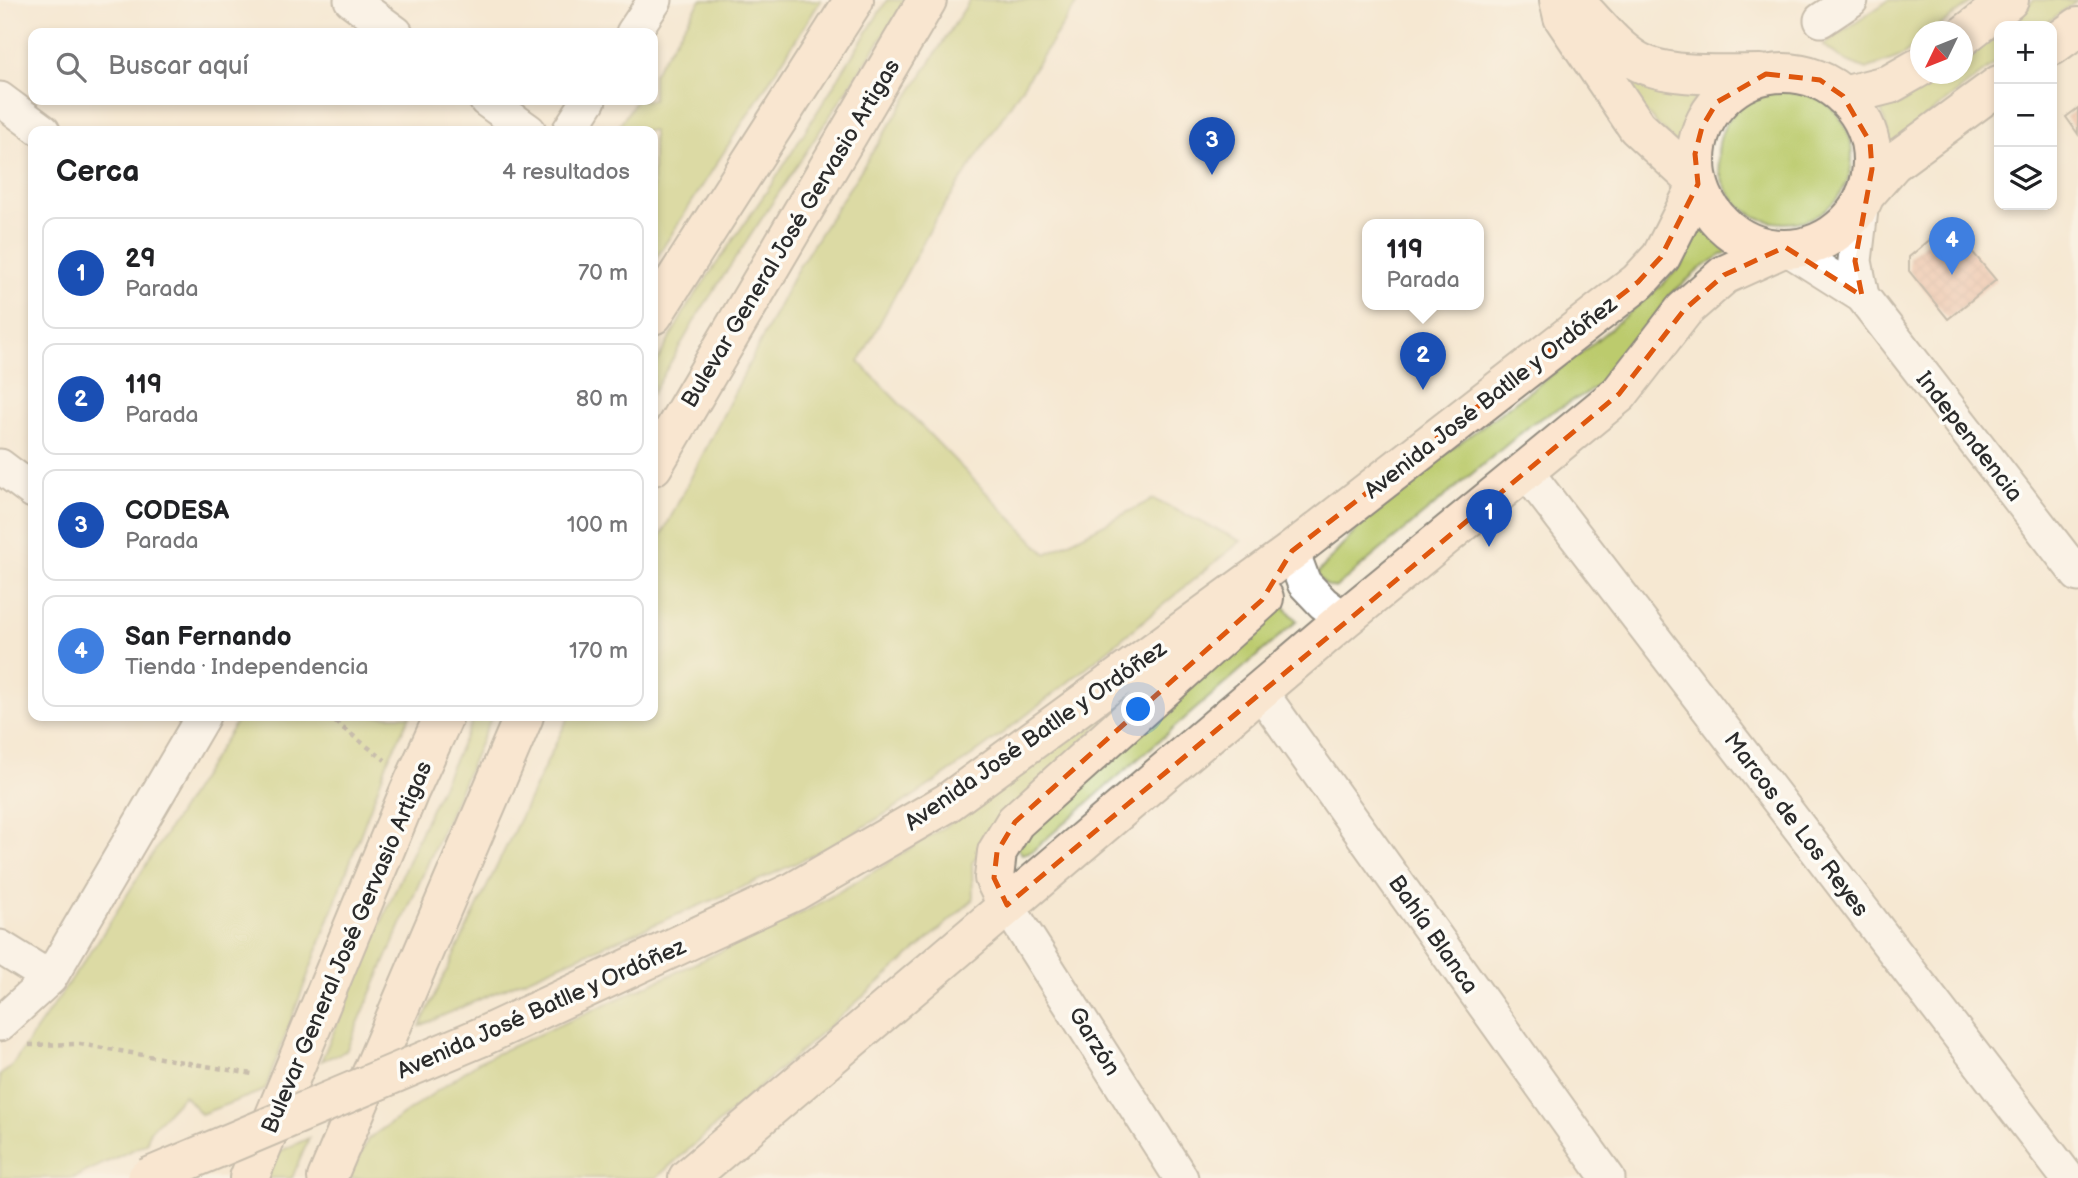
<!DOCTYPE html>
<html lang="es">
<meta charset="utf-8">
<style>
:root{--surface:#fff;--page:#f6f6f6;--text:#202124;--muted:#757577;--line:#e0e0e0;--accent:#7c3aed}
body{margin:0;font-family:"Balsamiq Sans",sans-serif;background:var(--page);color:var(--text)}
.controls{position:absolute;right:21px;top:21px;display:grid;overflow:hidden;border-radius:14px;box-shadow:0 4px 10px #0003}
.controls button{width:63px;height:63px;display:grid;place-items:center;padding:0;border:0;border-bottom:2px solid var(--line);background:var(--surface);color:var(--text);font:35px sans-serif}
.compass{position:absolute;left:1910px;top:21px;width:63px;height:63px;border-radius:50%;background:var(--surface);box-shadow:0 4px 10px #0003;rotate:227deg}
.you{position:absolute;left:1139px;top:710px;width:24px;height:24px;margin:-18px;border:5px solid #fff;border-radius:50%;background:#1a73e8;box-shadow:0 0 0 10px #1a73e833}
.badge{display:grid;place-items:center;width:46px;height:46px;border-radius:50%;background:var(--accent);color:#fff;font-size:23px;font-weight:700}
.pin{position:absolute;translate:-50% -58px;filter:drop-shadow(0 2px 4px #0008)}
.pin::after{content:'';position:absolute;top:37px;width:24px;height:21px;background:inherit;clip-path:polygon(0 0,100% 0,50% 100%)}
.popup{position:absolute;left:1362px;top:219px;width:122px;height:91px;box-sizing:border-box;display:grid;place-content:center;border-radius:14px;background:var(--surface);filter:drop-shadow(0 2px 5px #0005);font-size:23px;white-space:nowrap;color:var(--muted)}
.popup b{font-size:26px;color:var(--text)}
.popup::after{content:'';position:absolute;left:50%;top:100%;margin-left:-14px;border:14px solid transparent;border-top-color:var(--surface)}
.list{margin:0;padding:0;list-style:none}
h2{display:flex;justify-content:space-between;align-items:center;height:91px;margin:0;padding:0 28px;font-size:30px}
h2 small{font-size:23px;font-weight:400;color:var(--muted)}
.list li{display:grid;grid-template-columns:46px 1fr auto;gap:21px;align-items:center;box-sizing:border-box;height:112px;margin:0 14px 14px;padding:0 14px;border:2px solid var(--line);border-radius:14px}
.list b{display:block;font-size:26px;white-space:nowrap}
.list p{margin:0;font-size:23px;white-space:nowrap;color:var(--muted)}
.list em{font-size:23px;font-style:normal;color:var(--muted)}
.icon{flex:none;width:38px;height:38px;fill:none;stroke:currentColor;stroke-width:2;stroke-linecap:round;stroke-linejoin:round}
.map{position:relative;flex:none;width:2078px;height:1178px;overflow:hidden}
.search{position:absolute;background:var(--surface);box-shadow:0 4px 10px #0003;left:28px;top:28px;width:630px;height:77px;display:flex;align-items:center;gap:18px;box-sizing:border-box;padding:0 24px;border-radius:14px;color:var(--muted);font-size:26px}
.panel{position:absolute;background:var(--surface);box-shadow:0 4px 10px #0003;left:28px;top:126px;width:630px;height:595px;border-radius:14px}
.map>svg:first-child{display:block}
</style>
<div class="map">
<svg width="2078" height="1178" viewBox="0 0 2078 1178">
<defs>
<pattern id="building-cross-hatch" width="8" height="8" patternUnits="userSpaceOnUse" patternTransform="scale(1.75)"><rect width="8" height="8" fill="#e7ab93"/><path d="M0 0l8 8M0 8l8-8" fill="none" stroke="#c6937f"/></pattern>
</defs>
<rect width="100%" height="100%" fill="#fdfcf7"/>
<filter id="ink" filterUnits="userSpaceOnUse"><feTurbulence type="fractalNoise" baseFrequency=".0143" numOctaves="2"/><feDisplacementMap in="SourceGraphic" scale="14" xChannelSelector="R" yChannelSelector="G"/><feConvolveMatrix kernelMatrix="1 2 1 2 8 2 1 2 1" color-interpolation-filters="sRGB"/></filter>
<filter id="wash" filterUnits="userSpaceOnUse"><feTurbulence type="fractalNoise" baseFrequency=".00686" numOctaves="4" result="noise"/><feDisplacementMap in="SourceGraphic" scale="28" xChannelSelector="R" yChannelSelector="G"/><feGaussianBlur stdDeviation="1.57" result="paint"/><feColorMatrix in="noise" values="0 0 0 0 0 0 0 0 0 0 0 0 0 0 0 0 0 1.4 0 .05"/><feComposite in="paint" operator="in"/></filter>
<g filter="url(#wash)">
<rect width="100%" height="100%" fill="#f5e8d2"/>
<!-- grass -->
<path fill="#bccb6d" stroke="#747b4c" stroke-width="2" d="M701,0H821L653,263V131H616L636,100H653V74Z
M887,0H907L699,313L653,393V369L688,305L776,178Z
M970,0H1079L934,222L859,362L1046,554L1153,499L1241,541C1119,639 995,751 860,829C794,868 724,895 653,925C575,958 497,991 420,1026L569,716H653V552L798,268Z
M1889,0H1974L1933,31L1920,32V42L1902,56L1866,69L1844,60L1823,45Z
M2034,0H2077L2043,26H2000Z
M1999,27V60L1891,144L1881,110L1900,104L1939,74H1962L1963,56Z
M1620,67L1700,92L1686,112L1678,146L1637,103Z
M1718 156a67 67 0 1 1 134 0a67 67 0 1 1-134 0Z
M1698,220L1713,238L1733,248L1701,268L1671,294L1613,376L1585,394L1534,422L1335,588L1326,585L1316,575L1385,498L1585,350L1664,283L1682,264L1692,243Z
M1281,603L1297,621L1032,851L1022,854L1016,847L1019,837Z
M1146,678L995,828L972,863L973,900L656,1178H349L368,1139L480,1061L668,976L804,912L883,866L982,803Z
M240,716H410L389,758L265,1090L201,1114L184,1095L149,1132L147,1143L73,1178H0V1075L10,1068L98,941Z
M475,716H492L346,1051L321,1061L429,813Z
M309,1138L292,1178H266L278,1152Z"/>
<g id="blocks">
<!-- building -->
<path fill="url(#building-cross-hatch)" d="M2078,108V134L2066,117Z
M1949,224L1996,280L1948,319L1909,271V257Z"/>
</g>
</g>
<g filter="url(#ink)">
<use href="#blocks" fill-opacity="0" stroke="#908a7e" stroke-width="2"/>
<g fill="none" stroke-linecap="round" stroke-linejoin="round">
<!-- street casing -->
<g stroke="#908a7e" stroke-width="37">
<path id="street" d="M351,0L396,33
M1821,20L1851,0
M633,33L655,0
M0,99L43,131
M486,100L529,131
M569,131L589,100
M1788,249L1862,296L2078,575
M1862,296L1855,261L1862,201
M0,466L33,491
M1525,470L2068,1178
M1292,551L1304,583L1323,603L1344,619
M1260,691L1608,1178
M1007,905L1181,1178
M0,947L50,978
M0,1024L50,978L203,716"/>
</g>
<!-- secondary casing -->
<g stroke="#908a7e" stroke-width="42">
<path id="secondary" d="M1559,0L1563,17L1637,127L1698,183
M1574,1C1594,20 1612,46 1637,61C1667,78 1726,74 1760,74
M1962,37L2009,0
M2052,46L2078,27
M1696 161a88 88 0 1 1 176 0a88 88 0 1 1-176 0Z
M1843,96L1890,84L1920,67
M1865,195L1893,163L1999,85
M653,315L854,0
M653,466L927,0
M1007,905L994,878L997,852L1015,822L1264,598
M481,1037L795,891L947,803L1292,551L1638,282L1661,257L1698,184
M249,1178L409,792L444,716
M327,1178L524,716
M688,1178L1344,619L1619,394L1684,310L1724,275L1781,249"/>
</g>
<!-- path -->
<path stroke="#908a7e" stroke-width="4.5" stroke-dasharray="5 5" stroke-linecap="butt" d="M327,716L385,760
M29,1045L80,1044L252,1074"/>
<!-- street -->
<use href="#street" stroke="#fff" stroke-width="33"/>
<!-- secondary -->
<use href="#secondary" stroke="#fce5cf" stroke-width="38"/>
<!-- secondary-bridge casing -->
<g stroke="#908a7e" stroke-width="42" stroke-linecap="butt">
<path id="secondary-bridge" d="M147,1178L481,1037"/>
</g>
<!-- secondary-bridge -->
<use href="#secondary-bridge" stroke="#fce5cf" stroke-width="38"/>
</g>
</g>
<!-- marked area -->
<path d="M0 0H2078V1178H0ZM1766,74L1820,80L1843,96L1870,142L1872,169L1855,261L1862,296L1785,247L1724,275L1684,310L1619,394L1007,905L994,878L997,852L1015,822L1262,600L1292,551L1638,282L1661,257L1698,184L1695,154L1702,127L1717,102Z" fill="#f5e8d2" fill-opacity=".55" fill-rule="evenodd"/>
<path fill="none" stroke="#df570e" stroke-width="5" stroke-dasharray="14 9" stroke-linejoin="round" d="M1766,74L1820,80L1843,96L1870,142L1872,169L1855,261L1862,296L1785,247L1724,275L1684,310L1619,394L1007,905L994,878L997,852L1015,822L1262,600L1292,551L1638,282L1661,257L1698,184L1695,154L1702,127L1717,102Z"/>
<g text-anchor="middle" stroke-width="7" stroke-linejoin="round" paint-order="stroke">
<!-- street labels -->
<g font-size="23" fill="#2b2b2b" stroke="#fdfcf7">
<text transform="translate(790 233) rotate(-59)" y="8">Bulevar General José Gervasio Artigas</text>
<text transform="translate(1490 397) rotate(-38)" y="8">Avenida José Batlle y Ordóñez</text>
<text transform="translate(1970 436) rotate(52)" y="8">Independencia</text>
<text transform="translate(1035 735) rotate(-35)" y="8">Avenida José Batlle y Ordóñez</text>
<text transform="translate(1797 824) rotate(53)" y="8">Marcos de Los Reyes</text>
<text transform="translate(1434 934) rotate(55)" y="8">Bahía Blanca</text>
<text transform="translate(346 947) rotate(-67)" y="8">Bulevar General José Gervasio Artigas</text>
<text transform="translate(541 1008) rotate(-24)" y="8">Avenida José Batlle y Ordóñez</text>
<text transform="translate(1095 1041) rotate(58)" y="8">Garzón</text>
</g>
</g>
</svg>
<div class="controls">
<button>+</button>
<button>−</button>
<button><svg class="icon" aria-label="layers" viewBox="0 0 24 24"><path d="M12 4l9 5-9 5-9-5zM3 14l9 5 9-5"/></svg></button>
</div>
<svg class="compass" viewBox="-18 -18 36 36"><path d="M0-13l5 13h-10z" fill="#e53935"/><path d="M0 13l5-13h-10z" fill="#757577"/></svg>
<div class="you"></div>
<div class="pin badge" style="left:1489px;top:547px;background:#1a4fb4">1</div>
<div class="pin badge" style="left:1423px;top:390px;background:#1a4fb4">2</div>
<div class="popup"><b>119</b>Parada</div>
<div class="pin badge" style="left:1212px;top:175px;background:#1a4fb4">3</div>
<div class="pin badge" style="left:1952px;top:275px;background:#3f7fe0">4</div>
<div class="search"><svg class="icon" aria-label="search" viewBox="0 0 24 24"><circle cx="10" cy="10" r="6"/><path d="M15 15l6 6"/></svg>Buscar aquí</div>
<section class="panel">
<h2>Cerca<small>4 resultados</small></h2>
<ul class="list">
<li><span class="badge" style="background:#1a4fb4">1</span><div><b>29</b><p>Parada</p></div><em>70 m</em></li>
<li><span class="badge" style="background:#1a4fb4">2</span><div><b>119</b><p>Parada</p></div><em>80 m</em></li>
<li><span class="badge" style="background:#1a4fb4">3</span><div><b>CODESA</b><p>Parada</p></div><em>100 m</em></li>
<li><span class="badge" style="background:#3f7fe0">4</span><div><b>San Fernando</b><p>Tienda · Independencia</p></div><em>170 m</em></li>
</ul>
</section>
</div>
